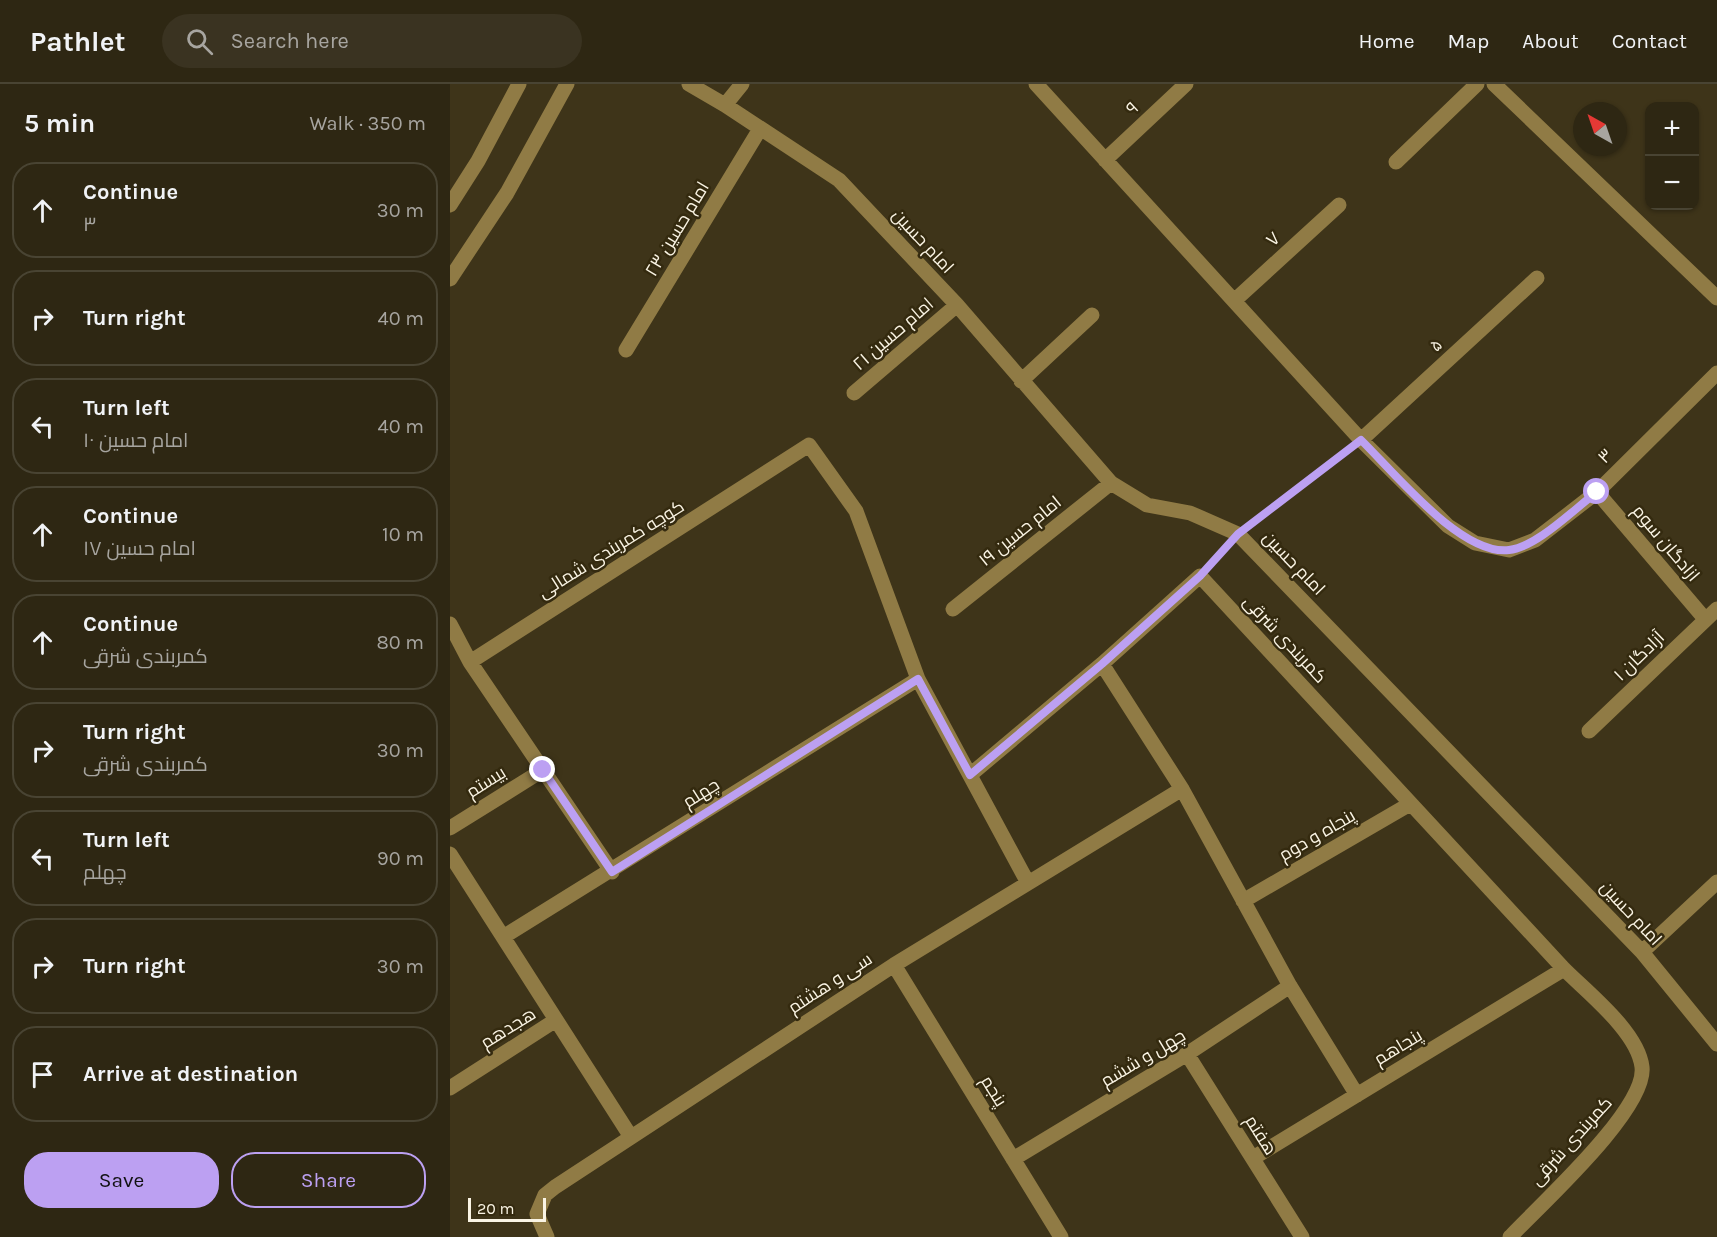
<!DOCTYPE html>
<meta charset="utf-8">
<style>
:root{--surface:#2e2713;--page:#3a3321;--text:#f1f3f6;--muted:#a7a5a0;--line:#494433;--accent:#bca0f2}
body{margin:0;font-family:Karla,Cairo,sans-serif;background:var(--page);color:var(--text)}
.controls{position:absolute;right:18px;top:18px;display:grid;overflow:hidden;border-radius:12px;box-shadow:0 2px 4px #0004}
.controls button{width:54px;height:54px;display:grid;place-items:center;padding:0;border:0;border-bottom:2px solid var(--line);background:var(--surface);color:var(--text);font:30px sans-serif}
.compass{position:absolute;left:1123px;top:18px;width:54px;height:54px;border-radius:50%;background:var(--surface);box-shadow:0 2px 4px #0004;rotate:320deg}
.scale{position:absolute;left:18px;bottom:15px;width:78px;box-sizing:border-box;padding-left:6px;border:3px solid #faf4e4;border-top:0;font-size:16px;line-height:21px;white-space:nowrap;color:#faf4e4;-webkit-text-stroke:4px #342a0f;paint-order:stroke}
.stop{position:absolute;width:18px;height:18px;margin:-14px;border:4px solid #bca0f2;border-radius:50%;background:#fff}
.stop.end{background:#bca0f2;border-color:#fff;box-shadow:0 2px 6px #0008}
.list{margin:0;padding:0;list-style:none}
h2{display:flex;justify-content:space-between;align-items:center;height:78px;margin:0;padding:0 24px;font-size:26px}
h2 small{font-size:20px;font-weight:400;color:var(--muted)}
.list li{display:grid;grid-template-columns:39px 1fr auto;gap:18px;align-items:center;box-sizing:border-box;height:96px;margin:0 12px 12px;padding:0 12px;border:2px solid var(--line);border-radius:24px}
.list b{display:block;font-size:22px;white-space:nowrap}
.list p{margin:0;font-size:20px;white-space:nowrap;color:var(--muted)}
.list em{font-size:20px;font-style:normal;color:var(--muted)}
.actions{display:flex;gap:12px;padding:18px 24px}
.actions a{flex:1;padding:14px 0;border:2px solid var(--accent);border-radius:24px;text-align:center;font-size:21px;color:var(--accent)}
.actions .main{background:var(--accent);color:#111}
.icon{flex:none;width:33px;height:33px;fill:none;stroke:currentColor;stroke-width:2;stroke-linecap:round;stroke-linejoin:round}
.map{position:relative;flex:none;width:1267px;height:1153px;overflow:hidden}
header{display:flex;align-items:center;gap:36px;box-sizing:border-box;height:84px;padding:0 30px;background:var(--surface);border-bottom:2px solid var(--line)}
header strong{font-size:28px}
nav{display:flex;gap:33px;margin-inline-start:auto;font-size:21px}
.search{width:420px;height:54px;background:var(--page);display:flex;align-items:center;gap:15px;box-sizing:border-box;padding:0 21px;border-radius:33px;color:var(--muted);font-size:22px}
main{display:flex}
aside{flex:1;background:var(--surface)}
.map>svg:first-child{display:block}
</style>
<header>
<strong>Pathlet</strong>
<div class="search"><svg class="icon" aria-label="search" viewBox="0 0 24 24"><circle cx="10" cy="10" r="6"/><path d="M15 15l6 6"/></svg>Search here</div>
<nav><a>Home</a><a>Map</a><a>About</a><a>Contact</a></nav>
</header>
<main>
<aside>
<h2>5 min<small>Walk · 350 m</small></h2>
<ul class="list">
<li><svg class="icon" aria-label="ahead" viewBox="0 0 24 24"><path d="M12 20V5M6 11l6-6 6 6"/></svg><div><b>Continue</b><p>۳</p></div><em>30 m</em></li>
<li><svg class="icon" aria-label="right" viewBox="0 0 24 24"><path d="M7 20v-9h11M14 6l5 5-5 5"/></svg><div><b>Turn right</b></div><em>40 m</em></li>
<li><svg class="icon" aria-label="left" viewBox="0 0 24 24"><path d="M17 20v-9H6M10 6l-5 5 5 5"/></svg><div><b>Turn left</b><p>امام حسین ۱۰</p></div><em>40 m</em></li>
<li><svg class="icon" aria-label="ahead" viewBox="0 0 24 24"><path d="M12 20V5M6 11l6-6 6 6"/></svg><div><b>Continue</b><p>امام حسین ۱۷</p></div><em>10 m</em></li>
<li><svg class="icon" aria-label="ahead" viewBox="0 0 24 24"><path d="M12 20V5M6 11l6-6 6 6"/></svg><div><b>Continue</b><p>کمربندی شرقی</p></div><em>80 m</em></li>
<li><svg class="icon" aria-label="right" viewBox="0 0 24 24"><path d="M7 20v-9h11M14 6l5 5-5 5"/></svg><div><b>Turn right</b><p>کمربندی شرقی</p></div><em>30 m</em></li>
<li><svg class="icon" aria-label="left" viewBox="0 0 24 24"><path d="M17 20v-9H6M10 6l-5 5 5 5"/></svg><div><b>Turn left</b><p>چهلم</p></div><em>90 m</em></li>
<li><svg class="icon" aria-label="right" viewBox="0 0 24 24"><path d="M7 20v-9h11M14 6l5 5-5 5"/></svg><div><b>Turn right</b></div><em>30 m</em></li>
<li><svg class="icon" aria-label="arrive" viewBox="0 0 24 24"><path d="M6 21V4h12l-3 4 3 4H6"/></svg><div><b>Arrive at destination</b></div></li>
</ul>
<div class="actions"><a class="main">Save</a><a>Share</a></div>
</aside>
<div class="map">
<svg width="1267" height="1153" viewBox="0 0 1267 1153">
<rect width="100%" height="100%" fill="#3e3419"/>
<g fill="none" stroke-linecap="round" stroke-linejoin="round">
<!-- path -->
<path stroke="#908771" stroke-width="4" stroke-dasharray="3 3" stroke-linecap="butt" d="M804,437L896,367
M764,477L775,464"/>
<!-- minor -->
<path stroke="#907b45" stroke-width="15" d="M239,0L275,21L389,96L507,221L661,399L697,421L740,429L788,450L1192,868L1267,960
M586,0L911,356L998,442L1025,459L1059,466L1085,456L1147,408L1267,289
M1044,0L1267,214
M275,21L292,0
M655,76L736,0
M946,78L1027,0
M0,121L28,77L69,0
M0,195L57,109L117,0
M784,217L889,121
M176,266L310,45
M571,297L642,231
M404,309L507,221
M911,356L1087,194
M1147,408L1255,535
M503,525L661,399
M0,540L20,578L162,788
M20,578L359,361L406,427L468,595L578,799
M652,580L732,705L840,902L907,1011
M1139,647L1267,525
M520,691L652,580L750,492L1114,885C1138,909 1188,948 1192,983C1197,1025 1090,1121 1060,1153
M0,744L93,686
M0,770L181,1053
M793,817L960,720
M53,853L468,595
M1192,868L1267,798
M444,881L611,1153
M737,970L852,1153
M0,1004L106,936
M803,1074L1114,885
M563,1075L737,970L840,902
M97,1153L87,1130L95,1111L105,1103L444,881L732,705"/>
</g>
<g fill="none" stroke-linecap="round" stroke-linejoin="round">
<!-- route -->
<path stroke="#bca0f2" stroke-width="8" d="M93,686L162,788L468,595L520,691L652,580L750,492L788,450L911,356C943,387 1011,472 1059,466C1087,463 1124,425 1147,408"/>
</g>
<g text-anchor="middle" stroke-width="5" stroke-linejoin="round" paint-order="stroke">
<!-- street labels -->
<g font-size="18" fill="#faf4e4" stroke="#342a0f">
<text transform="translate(682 24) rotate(-43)" y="6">۹</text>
<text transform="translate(227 145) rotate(-59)" y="6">امام حسین ۲۳</text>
<text transform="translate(823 155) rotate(-43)" y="6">۷</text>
<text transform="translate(473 157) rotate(47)" y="6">امام حسین</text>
<text transform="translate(443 250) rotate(-41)" y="6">امام حسین ۲۱</text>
<text transform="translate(986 261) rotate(-42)" y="6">۵</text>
<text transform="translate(1155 372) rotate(-45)" y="6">۳</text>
<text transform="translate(570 447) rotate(-39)" y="6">امام حسین ۱۹</text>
<text transform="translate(1216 459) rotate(50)" y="6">ازادگان سوم</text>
<text transform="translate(161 465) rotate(-32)" y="6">کوچه کمربندی شمالی</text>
<text transform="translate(844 479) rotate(46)" y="6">امام حسین</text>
<text transform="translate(835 555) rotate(47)" y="6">کمربندی شرقی</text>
<text transform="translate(1189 572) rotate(-44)" y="6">آزادگان ۱</text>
<text transform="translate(36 698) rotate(-32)" y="6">بیستم</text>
<text transform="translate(251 709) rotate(-32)" y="6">چهلم</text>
<text transform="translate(867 751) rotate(-30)" y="6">پنجاه و دوم</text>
<text transform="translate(1181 829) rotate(47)" y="6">امام حسین</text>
<text transform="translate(380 899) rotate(-33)" y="6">سی و هشتم</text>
<text transform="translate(58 944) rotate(-32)" y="6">هجدهم</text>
<text transform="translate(948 963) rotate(-31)" y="6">پنجاهم</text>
<text transform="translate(693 974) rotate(-31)" y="6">چهل و ششم</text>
<text transform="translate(544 1007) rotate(58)" y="6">پنجم</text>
<text transform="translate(811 1051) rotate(58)" y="6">هفتم</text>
<text transform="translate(1121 1057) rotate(-48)" y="6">کمربندی شرقی</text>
</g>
</g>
</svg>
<div class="controls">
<button>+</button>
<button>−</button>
</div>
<svg class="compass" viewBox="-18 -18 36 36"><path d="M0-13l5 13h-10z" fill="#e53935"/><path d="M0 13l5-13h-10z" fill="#a7a5a0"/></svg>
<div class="scale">20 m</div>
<div class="stop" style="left:1147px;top:408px"></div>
<div class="stop end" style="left:93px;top:686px"></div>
</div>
</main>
